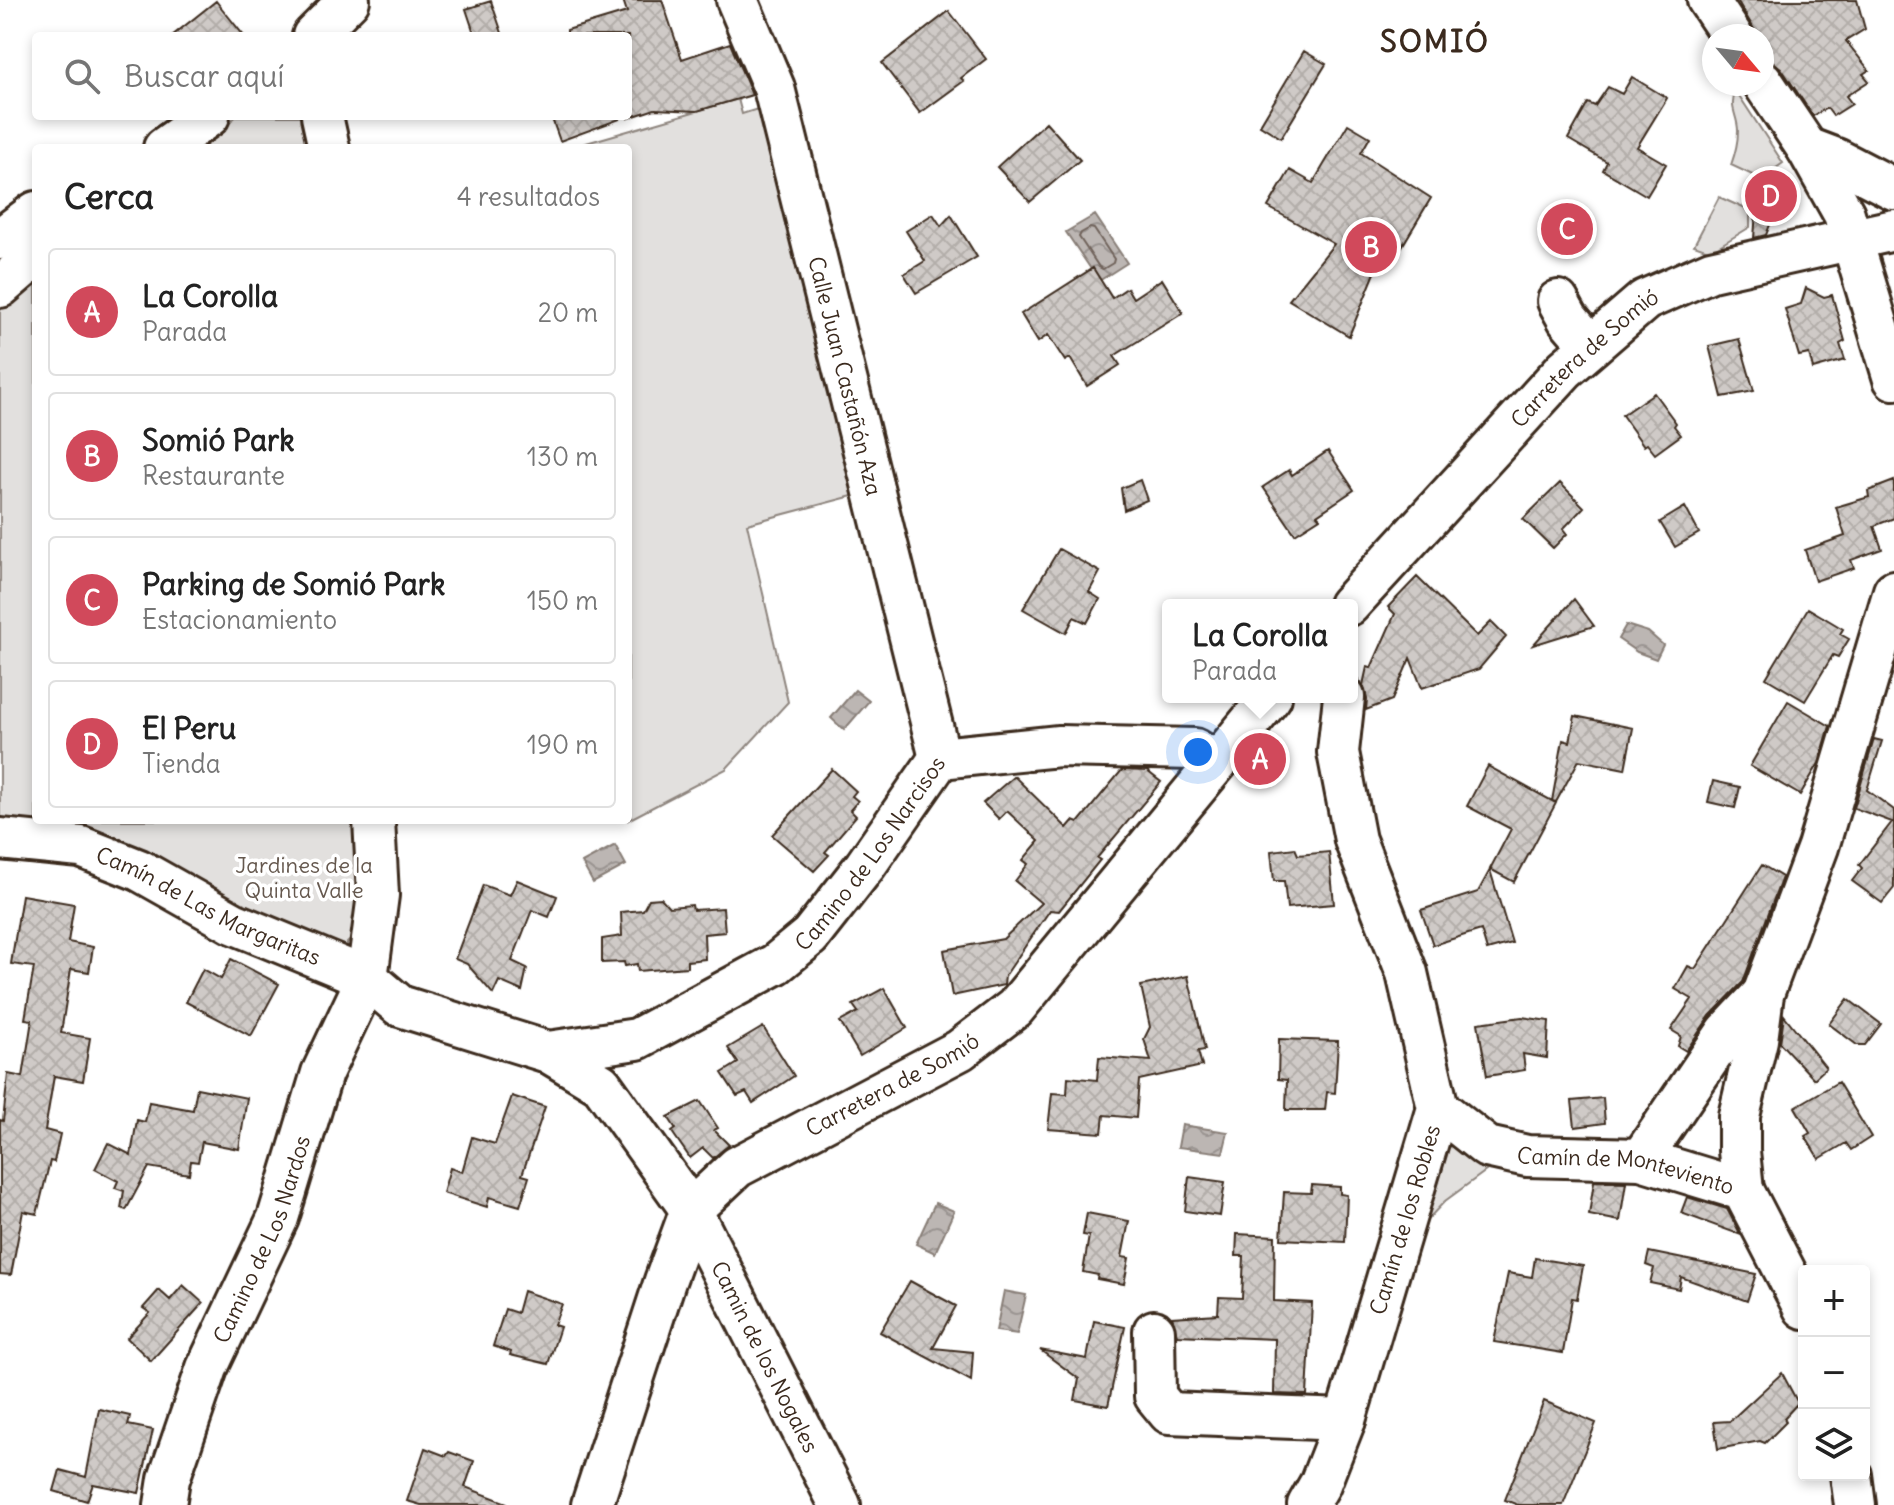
<!DOCTYPE html>
<html lang="es">
<meta charset="utf-8">
<style>
:root{--surface:#fff;--page:#f2f2f2;--text:#222;--muted:#767676;--line:#e0e0e0;--accent:#d1495b}
body{margin:0;font-family:Delius,sans-serif;background:var(--page);color:var(--text)}
.controls{position:absolute;right:24px;bottom:24px;display:grid;overflow:hidden;border-radius:8px;box-shadow:0 4px 12px #0003}
.controls button{width:72px;height:72px;display:grid;place-items:center;padding:0;border:0;border-bottom:2px solid var(--line);background:var(--surface);color:var(--text);font:40px sans-serif}
.compass{position:absolute;left:1702px;top:24px;width:72px;height:72px;border-radius:50%;background:var(--surface);box-shadow:0 4px 12px #0003;rotate:119deg}
.you{position:absolute;left:1198px;top:752px;width:28px;height:28px;margin:-20px;border:6px solid #fff;border-radius:50%;background:#1a73e8;box-shadow:0 0 0 12px #1a73e833}
.badge{display:grid;place-items:center;width:52px;height:52px;border-radius:50%;background:var(--accent);color:#fff;font-size:26px;font-weight:700}
.pin{position:absolute;translate:-50% -50%;border:4px solid #fff;box-shadow:0 2px 8px #0006}
.popup{position:absolute;left:1162px;top:599px;width:196px;height:104px;box-sizing:border-box;display:grid;place-content:center;border-radius:8px;background:var(--surface);filter:drop-shadow(0 2px 6px #0005);font-size:26px;white-space:nowrap;color:var(--muted)}
.popup b{font-size:30px;color:var(--text)}
.popup::after{content:'';position:absolute;left:50%;top:100%;margin-left:-16px;border:16px solid transparent;border-top-color:var(--surface)}
.list{margin:0;padding:0;list-style:none}
h2{display:flex;justify-content:space-between;align-items:center;height:104px;margin:0;padding:0 32px;font-size:34px}
h2 small{font-size:26px;font-weight:400;color:var(--muted)}
.list li{display:grid;grid-template-columns:52px 1fr auto;gap:24px;align-items:center;box-sizing:border-box;height:128px;margin:0 16px 16px;padding:0 16px;border:2px solid var(--line);border-radius:8px}
.list b{display:block;font-size:30px;white-space:nowrap}
.list p{margin:0;font-size:26px;white-space:nowrap;color:var(--muted)}
.list em{font-size:26px;font-style:normal;color:var(--muted)}
.icon{flex:none;width:44px;height:44px;fill:none;stroke:currentColor;stroke-width:2;stroke-linecap:round;stroke-linejoin:round}
.map{position:relative;flex:none;width:1894px;height:1505px;overflow:hidden}
.search{position:absolute;background:var(--surface);box-shadow:0 4px 12px #0003;left:32px;top:32px;width:600px;height:88px;display:flex;align-items:center;gap:20px;box-sizing:border-box;padding:0 28px;border-radius:8px;color:var(--muted);font-size:30px}
.panel{position:absolute;background:var(--surface);box-shadow:0 4px 12px #0003;left:32px;top:144px;width:600px;height:680px;border-radius:8px}
.map>svg:first-child{display:block}
</style>
<div class="map">
<svg width="1894" height="1505" viewBox="0 0 1894 1505">
<defs>
<pattern id="water-waves" width="16" height="10" patternUnits="userSpaceOnUse" patternTransform="scale(2)"><rect width="16" height="10" fill="#bcb6b3"/><path d="M0 5q4-4 8 0t8 0" fill="none" stroke="#9a9491"/></pattern>
<pattern id="building-cross-hatch" width="8" height="8" patternUnits="userSpaceOnUse" patternTransform="scale(2)"><rect width="8" height="8" fill="#cfcac7"/><path d="M0 0l8 8M0 8l8-8" fill="none" stroke="#b3aeaa"/></pattern>
</defs>
<rect width="100%" height="100%" fill="#fff"/>
<filter id="ink" filterUnits="userSpaceOnUse"><feTurbulence type="fractalNoise" baseFrequency=".0125" numOctaves="2"/><feDisplacementMap in="SourceGraphic" scale="16" xChannelSelector="R" yChannelSelector="G"/><feConvolveMatrix kernelMatrix="1 2 1 2 8 2 1 2 1" color-interpolation-filters="sRGB"/></filter>
<g filter="url(#ink)">
<!-- green -->
<path fill="#e2e0de" stroke="#8e857e" stroke-width="2" d="M1736,91L1783,163L1761,179L1731,165C1735,154 1738,143 1738,131C1738,115 1728,108 1736,91Z
M738,99L742,114L764,107L860,494L747,524L788,702L726,769L628,820V148H569Z
M237,116H304L310,148H195Z
M1719,197L1750,211V227L1711,251L1694,245Z
M36,269V820H363L362,930L347,943L348,951L0,821V300Z
M1442,1127L1494,1165L1445,1201L1412,1236Z"/>
<!-- water -->
<path fill="url(#water-waves)" stroke="#887e77" stroke-width="2" d="M1095,215L1127,263L1099,281L1066,232Z
M1626,625L1648,632L1663,645L1656,659L1637,652L1618,639Z
M855,690L869,701L844,730L831,718Z
M615,845L626,865L593,883L582,863Z
M1182,1125L1228,1132L1223,1153L1178,1147Z
M935,1203L954,1211L935,1253L916,1244Z
M1004,1291L1026,1295L1017,1334L996,1331Z"/>
<g fill="none" stroke-linecap="round" stroke-linejoin="round">
<!-- shore -->
<path stroke="#6f625a" stroke-width="2" d="M1090,228L1094,229L1114,259L1113,263L1103,269L1099,267L1079,237L1081,233Z"/>
</g>
<!-- building -->
<path fill="url(#building-cross-hatch)" stroke="#3b2a1e" stroke-width="2" d="M623,0H662L682,59L730,43L752,95L697,111L655,109L628,118V36H567V30L627,12Z
M1737,0H1857L1865,29L1846,41L1869,70L1863,74L1869,81L1846,96L1852,104L1833,116L1827,108L1813,116L1781,68L1769,60L1762,50V36H1758Z
M216,1L244,36H172Z
M491,1L503,36H475L466,9Z
M949,11L986,59L961,78L964,81L920,113L882,63Z
M1304,51L1326,64L1281,138L1260,125Z
M1632,77L1667,98L1637,147L1666,164L1647,196L1603,170L1607,162L1568,139L1588,103L1595,106L1608,87L1622,94Z
M551,116H619L620,119L560,141Z
M1046,122L1080,160L1030,202L997,167Z
M1348,124L1370,137L1361,153L1431,198L1395,258L1384,251L1349,336L1289,300L1334,244L1268,207L1290,170L1313,183Z
M1775,171L1787,192L1780,199L1766,235L1754,238L1757,199L1761,188Z
M933,214L941,226L951,215L977,257L916,293L904,274L925,261L906,231Z
M1093,268L1112,298L1127,288L1133,298L1162,279L1183,313L1114,356L1120,365L1087,386L1070,358L1065,361L1048,335L1038,342L1021,314Z
M1806,288L1824,297L1832,295L1845,341L1840,344L1845,360L1813,369L1809,354L1799,356L1785,309L1801,304Z
M1739,339L1754,391L1722,397L1709,346Z
M1654,393L1676,423L1674,426L1681,435L1655,454L1647,444L1644,446L1622,415Z
M1328,451L1354,490L1317,515L1320,518L1295,534L1263,487L1289,470L1292,475Z
M1140,480L1147,500L1124,510L1121,488Z
M1894,481V518L1874,526L1882,549L1851,560L1854,568L1815,581L1805,550L1845,536L1836,507L1869,497L1868,491Z
M1560,483L1584,507L1563,529L1567,534L1553,548L1523,519Z
M1685,507L1699,533L1675,547L1660,522Z
M1059,549L1100,572L1089,592L1100,599L1087,623L1074,617L1066,633L1023,609Z
M1417,577L1477,636L1491,622L1506,637L1479,669L1422,688L1410,658L1392,700L1366,710L1367,699L1363,685L1367,667L1371,668L1395,614L1388,607Z
M1574,599L1594,626L1533,645Z
M1808,608L1843,629L1840,634L1849,639L1838,657L1833,655L1805,701L1766,678Z
M1788,701L1830,726L1819,763L1800,795L1750,766Z
M1575,716L1633,728L1625,769L1579,760L1556,802L1552,801L1556,803L1514,882L1490,869L1511,829L1467,806L1488,766L1552,801L1563,740L1570,742Z
M1874,739L1882,741L1867,790L1894,810V888L1882,903L1852,881L1862,868L1859,865L1892,822L1854,808Z
M832,769L856,791L852,796L858,801L850,810L856,816L825,852L829,855L814,871L772,835Z
M1122,770L1147,771L1161,782L1097,858L1100,860L1059,911L1050,910L1005,976L1004,985L952,996L944,950L1003,939L1041,903L1015,881L1028,864L1023,860L1039,841L1007,811L999,819L983,803L1014,776L1067,828L1073,821L1078,823Z
M1713,781L1740,787L1735,808L1708,802Z
M1295,848L1298,855L1329,852L1334,904L1287,908L1284,881H1274L1271,851Z
M1762,865L1782,877L1743,982L1710,1016L1686,1051L1678,1046L1681,1036L1671,1030L1692,999L1675,989L1688,966L1695,969Z
M1490,870L1512,943L1487,950L1481,930L1433,945L1421,910L1478,892Z
M517,880L557,896L549,917L532,910L512,961L527,968L522,991L499,981L493,994L467,964L455,959L483,885L510,895Z
M22,895L74,904L68,942L93,947L89,972L71,969L61,1033L90,1038L83,1081L54,1076L45,1130L60,1134L54,1162L50,1161L37,1214L23,1211L11,1275L0,1274V1120L3,1121L8,1074L23,1077L32,1020L25,1019L34,967L11,964Z
M661,898L669,907L692,905L693,910L723,908L725,932L704,934L705,959L687,961V967L638,971L637,964L625,966L624,962L602,963V939L622,936L621,912L643,910L649,899Z
M231,959L279,984L251,1036L186,1002L203,969L221,979Z
M1188,976L1205,1050L1198,1051L1202,1066L1139,1080L1136,1118L1104,1115L1102,1133L1048,1129L1052,1093L1067,1094L1068,1077L1097,1080L1099,1057L1151,1061L1144,1039L1150,1027L1141,986Z
M884,988L907,1028L860,1056L840,1022L858,1012L853,1005Z
M1848,999L1881,1024L1865,1045H1857L1829,1024Z
M1784,1015L1826,1068L1814,1079L1780,1043Z
M1522,1017L1549,1021L1547,1058L1523,1054L1525,1070L1487,1076L1478,1023Z
M763,1027L794,1076L753,1103L746,1092L737,1096L722,1073L738,1063L728,1048Z
M1279,1039L1338,1041L1335,1093L1327,1092L1325,1110H1286L1287,1080L1278,1079Z
M1838,1082L1871,1137L1851,1150L1846,1143L1819,1159L1805,1136L1810,1133L1795,1107Z
M197,1088L247,1098L239,1149L202,1142L198,1162L191,1161L189,1174L149,1167L126,1210L121,1208L124,1191L115,1188L118,1181L95,1169L108,1143L131,1155L137,1120L145,1122L149,1102L193,1110Z
M512,1096L545,1107L522,1175L529,1177L520,1206L489,1197L487,1207L443,1193L450,1168L462,1172L472,1137L495,1144Z
M1603,1098L1605,1123L1575,1127L1572,1101Z
M700,1101L718,1128L714,1130L729,1145L713,1158L703,1148L690,1158L672,1132L676,1129L668,1117Z
M1189,1177L1225,1182L1220,1216L1185,1211Z
M1594,1181L1626,1182L1620,1221L1589,1215Z
M1312,1185L1340,1187V1194L1347,1195L1345,1242L1281,1239L1284,1192L1311,1193Z
M1687,1197L1727,1209L1741,1235L1681,1213Z
M1087,1213L1129,1221L1122,1257L1129,1258L1124,1284L1097,1279L1098,1275L1083,1272L1089,1236L1083,1235Z
M1237,1234L1275,1236L1274,1301L1312,1303L1307,1395L1274,1394L1275,1339L1177,1335L1172,1317L1218,1314L1219,1297L1242,1298L1244,1256H1236Z
M1649,1252L1756,1274L1747,1301L1681,1277L1679,1289L1650,1283L1654,1268L1646,1265Z
M1535,1258L1583,1266L1577,1299L1572,1298L1563,1353L1494,1342L1508,1273L1532,1277Z
M910,1281L956,1306L933,1348L973,1352L971,1381L880,1332Z
M183,1285L203,1303L151,1361L127,1338L150,1313L143,1308L159,1290L170,1300Z
M523,1291L562,1304L554,1325L560,1327L548,1364L510,1355L511,1352L493,1346L505,1309L517,1313Z
M1094,1321L1125,1327L1108,1406L1075,1400L1079,1379L1040,1350L1087,1359Z
M1782,1373L1798,1403L1784,1418L1786,1422L1765,1443L1760,1441L1718,1449L1714,1422L1730,1421Z
M1544,1401L1596,1423L1563,1505H1518L1505,1500Z
M99,1409L130,1416L128,1425L153,1430L139,1493L93,1484L87,1501L54,1491L60,1470L86,1477Z
M425,1448L446,1456L449,1452L474,1461L465,1487L507,1503L506,1505H421L407,1501Z"/>
<g fill="none" stroke-linecap="round" stroke-linejoin="round">
<!-- minor casing -->
<g stroke="#3b2a1e" stroke-width="46">
<g id="minor">
<path id="s1" d="M737,0L774,88L940,758"/>
<path d="M1708,0L1732,36"/>
<path d="M313,36L349,0"/>
<path d="M1762,81L1807,148L1844,214L1894,379"/>
<path d="M322,116L329,148"/>
<path d="M164,148L209,116"/>
<path d="M1807,148L1836,159L1894,189"/>
<path d="M0,239L36,212"/>
<path d="M0,287L36,256"/>
<path d="M1558,301L1568,319L1591,346"/>
<path id="s2" d="M1349,605L1565,369L1645,300L1711,271L1894,230"/>
<path id="s3" d="M0,839L81,847L139,870L233,923L367,978L400,1006L548,1052L601,1084L691,1210L840,1505"/>
<path id="s4" d="M548,1052L637,1039L776,964L810,936L865,866L940,758L1059,746L1195,749L1216,762"/>
<path id="s5" d="M1438,1108L1487,1147L1527,1156L1641,1159L1743,1190L1804,1308"/>
<path d="M1641,1159L1727,1032L1763,994"/>
<path d="M1743,1190L1739,1151V1116L1757,1040L1763,994L1818,847L1894,591"/>
<path d="M1154,1331L1155,1396L1169,1413L1345,1420"/>
<path d="M1851,1475L1855,1505"/>
<path id="s6" d="M165,1505L169,1479L207,1368L278,1218L322,1073L367,978L378,895L374,820"/>
<path id="s7" d="M592,1505L665,1281L691,1210L737,1167L960,1050L1015,1008L1271,697"/>
<path id="s8" d="M1308,1505L1320,1484L1345,1420L1438,1108L1407,973L1355,840L1338,752L1344,697"/>
</g>
</g>
<!-- minor -->
<use href="#minor" stroke="#fff" stroke-width="40"/>
</g>
</g>
<g text-anchor="middle" stroke-width="7" stroke-linejoin="round" paint-order="stroke">
<!-- street labels -->
<g font-size="22" fill="#3b2a1e" stroke="#fff">
<text dy="8" stroke="none"><textPath href="#s2" startOffset="342">Carretera de Somió</textPath></text>
<text dy="8" stroke="none"><textPath href="#s1" startOffset="392">Calle Juan Castañón Aza</textPath></text>
<text dy="8" stroke="none"><textPath href="#s4" startOffset="394">Camino de Los Narcisos</textPath></text>
<text dy="8" stroke="none"><textPath href="#s3" startOffset="222">Camín de Las Margaritas</textPath></text>
<text dy="8" stroke="none"><textPath href="#s7" startOffset="550">Carretera de Somió</textPath></text>
<text dy="8" stroke="none"><textPath href="#s5" startOffset="204">Camín de Monteviento</textPath></text>
<text dy="8" stroke="none"><textPath href="#s8" startOffset="302">Camín de los Robles</textPath></text>
<text dy="8" stroke="none"><textPath href="#s6" startOffset="284">Camino de Los Nardos</textPath></text>
<text dy="8" stroke="none"><textPath href="#s3" startOffset="976">Camin de los Nogales</textPath></text>
</g>
<!-- park labels -->
<g font-size="22" fill="#65584e" stroke="#fff">
<text x="304" y="873">Jardines de la<tspan x="304" dy="25">Quinta Valle</tspan></text>
</g>
<!-- district labels -->
<g font-size="30" font-weight="bold" letter-spacing="2" fill="#3b2a1e" stroke="#fff">
<text x="1435" y="52">SOMIÓ</text>
</g>
</g>
</svg>
<div class="controls">
<button>+</button>
<button>−</button>
<button><svg class="icon" aria-label="layers" viewBox="0 0 24 24"><path d="M12 4l9 5-9 5-9-5zM3 14l9 5 9-5"/></svg></button>
</div>
<svg class="compass" viewBox="-18 -18 36 36"><path d="M0-13l5 13h-10z" fill="#e53935"/><path d="M0 13l5-13h-10z" fill="#767676"/></svg>
<div class="you"></div>
<div class="pin badge" style="left:1260px;top:759px">A</div>
<div class="popup"><b>La Corolla</b>Parada</div>
<div class="pin badge" style="left:1371px;top:247px">B</div>
<div class="pin badge" style="left:1567px;top:229px">C</div>
<div class="pin badge" style="left:1771px;top:196px">D</div>
<div class="search"><svg class="icon" aria-label="search" viewBox="0 0 24 24"><circle cx="10" cy="10" r="6"/><path d="M15 15l6 6"/></svg>Buscar aquí</div>
<section class="panel">
<h2>Cerca<small>4 resultados</small></h2>
<ul class="list">
<li><span class="badge">A</span><div><b>La Corolla</b><p>Parada</p></div><em>20 m</em></li>
<li><span class="badge">B</span><div><b>Somió Park</b><p>Restaurante</p></div><em>130 m</em></li>
<li><span class="badge">C</span><div><b>Parking de Somió Park</b><p>Estacionamiento</p></div><em>150 m</em></li>
<li><span class="badge">D</span><div><b>El Peru</b><p>Tienda</p></div><em>190 m</em></li>
</ul>
</section>
</div>
